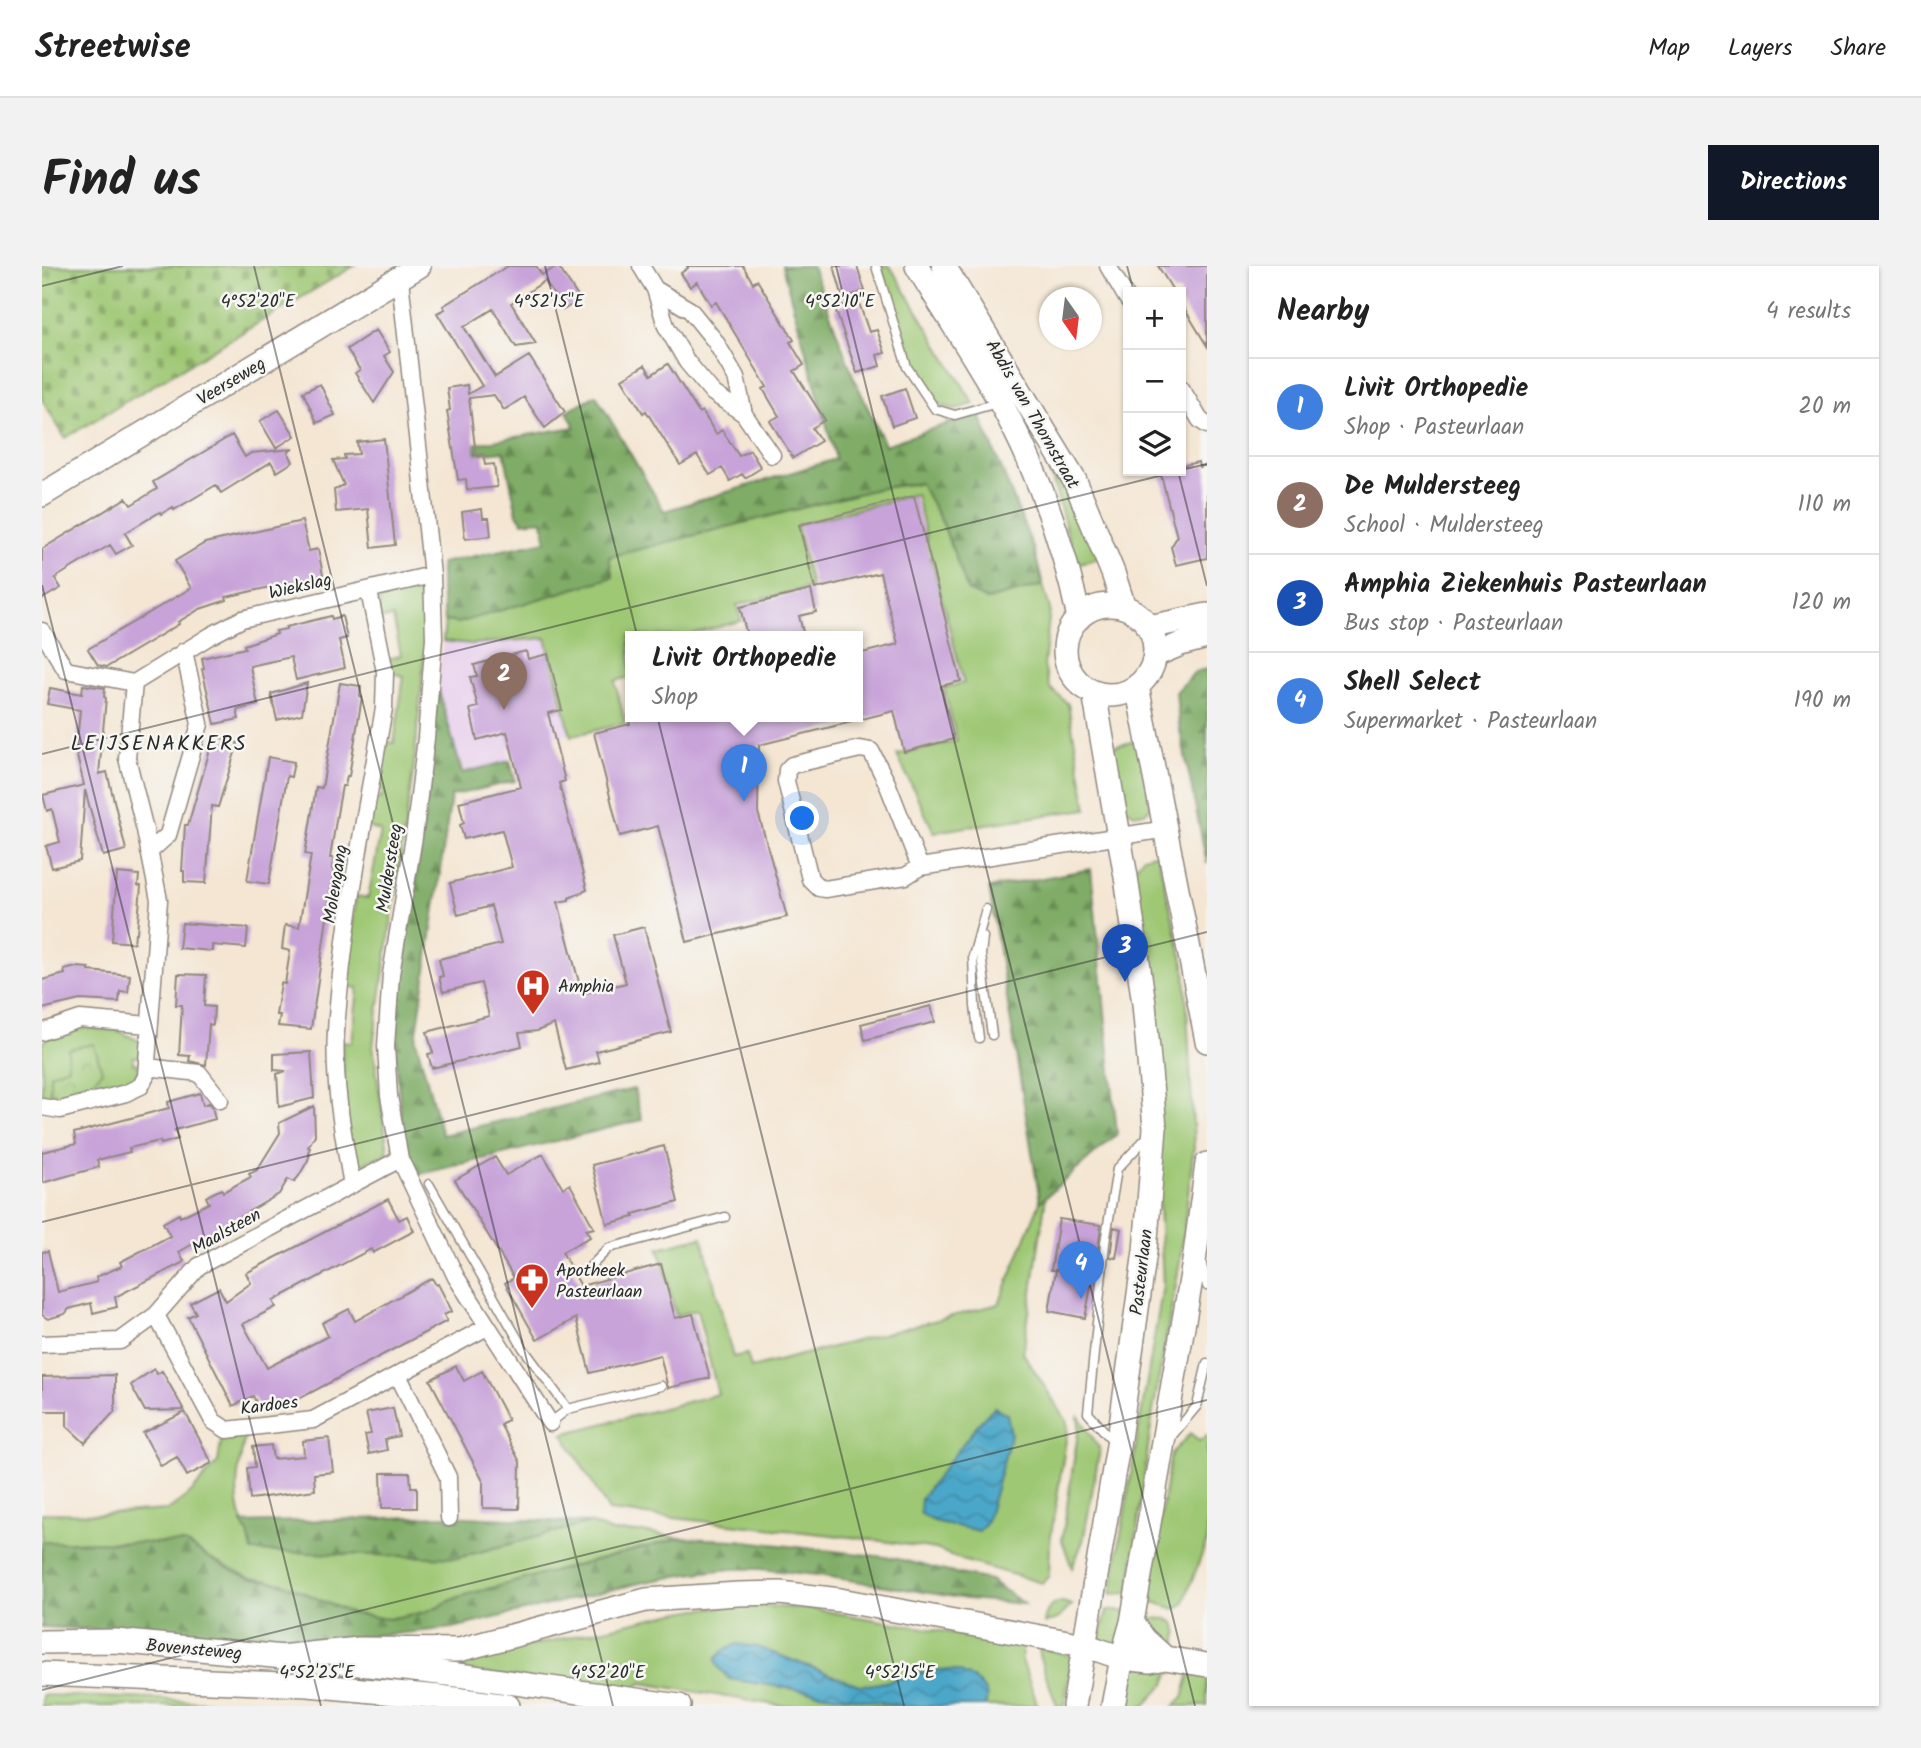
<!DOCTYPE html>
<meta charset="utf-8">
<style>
:root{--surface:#fff;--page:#f2f2f2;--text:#222;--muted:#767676;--line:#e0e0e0;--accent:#111827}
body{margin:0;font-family:Kalam,sans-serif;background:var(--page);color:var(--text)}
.controls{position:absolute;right:21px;top:21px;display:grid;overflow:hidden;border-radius:0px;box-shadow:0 2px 5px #0004}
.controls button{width:63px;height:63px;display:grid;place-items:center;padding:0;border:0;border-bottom:2px solid var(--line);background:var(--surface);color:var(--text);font:35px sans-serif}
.compass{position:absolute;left:997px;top:21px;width:63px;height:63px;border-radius:50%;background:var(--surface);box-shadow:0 2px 5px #0004;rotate:166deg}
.you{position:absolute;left:761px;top:553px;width:24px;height:24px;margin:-18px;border:5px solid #fff;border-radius:50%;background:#1a73e8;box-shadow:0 0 0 10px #1a73e833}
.badge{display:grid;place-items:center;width:46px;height:46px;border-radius:50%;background:var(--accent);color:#fff;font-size:23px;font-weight:700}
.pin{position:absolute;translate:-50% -58px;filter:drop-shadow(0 2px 4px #0008)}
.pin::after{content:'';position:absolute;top:37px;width:24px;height:21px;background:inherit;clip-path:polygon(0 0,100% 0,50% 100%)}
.popup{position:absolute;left:583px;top:365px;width:238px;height:91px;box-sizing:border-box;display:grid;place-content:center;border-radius:0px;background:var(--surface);filter:drop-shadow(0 2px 5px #0005);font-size:23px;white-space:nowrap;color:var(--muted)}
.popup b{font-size:26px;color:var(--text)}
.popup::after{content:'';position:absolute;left:50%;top:100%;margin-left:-14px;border:14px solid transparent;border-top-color:var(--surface)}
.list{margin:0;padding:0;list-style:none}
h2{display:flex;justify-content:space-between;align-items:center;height:91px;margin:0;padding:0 28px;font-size:30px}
h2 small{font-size:23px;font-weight:400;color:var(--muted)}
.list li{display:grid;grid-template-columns:46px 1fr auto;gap:21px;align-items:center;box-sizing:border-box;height:98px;padding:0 28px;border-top:2px solid var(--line)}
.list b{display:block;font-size:26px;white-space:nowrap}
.list p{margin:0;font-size:23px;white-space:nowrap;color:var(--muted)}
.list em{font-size:23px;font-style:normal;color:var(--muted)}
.icon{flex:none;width:38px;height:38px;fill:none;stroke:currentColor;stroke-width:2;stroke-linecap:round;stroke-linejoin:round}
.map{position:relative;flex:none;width:1165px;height:1440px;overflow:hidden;border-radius:0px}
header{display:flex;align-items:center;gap:42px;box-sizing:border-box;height:98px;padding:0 35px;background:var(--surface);border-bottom:2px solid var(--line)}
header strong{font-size:33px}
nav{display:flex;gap:38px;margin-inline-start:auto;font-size:24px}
.intro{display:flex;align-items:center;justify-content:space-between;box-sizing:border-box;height:168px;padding:0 42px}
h1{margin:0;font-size:49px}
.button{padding:18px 32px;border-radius:0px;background:var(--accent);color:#fff;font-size:24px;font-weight:700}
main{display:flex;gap:42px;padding:0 42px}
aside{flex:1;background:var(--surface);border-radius:0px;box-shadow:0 2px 5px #0004}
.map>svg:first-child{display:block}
</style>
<header>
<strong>Streetwise</strong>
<nav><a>Map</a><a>Layers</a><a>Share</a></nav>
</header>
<div class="intro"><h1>Find us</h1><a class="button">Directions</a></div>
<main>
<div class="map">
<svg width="1165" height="1440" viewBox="0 0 1165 1440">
<defs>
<pattern id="forest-firs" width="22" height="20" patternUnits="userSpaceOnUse" patternTransform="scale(1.75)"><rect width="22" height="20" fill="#7fac66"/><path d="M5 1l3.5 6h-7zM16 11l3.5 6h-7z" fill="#688c54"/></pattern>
<pattern id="cemetery-stones" width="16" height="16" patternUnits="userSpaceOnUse" patternTransform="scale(1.75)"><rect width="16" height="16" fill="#9fc874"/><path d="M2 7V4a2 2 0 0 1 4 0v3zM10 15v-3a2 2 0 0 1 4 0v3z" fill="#82a35f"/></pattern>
<pattern id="park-crowns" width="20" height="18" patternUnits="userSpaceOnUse" patternTransform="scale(1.75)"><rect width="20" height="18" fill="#9fc874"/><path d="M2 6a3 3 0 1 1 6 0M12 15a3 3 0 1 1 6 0" fill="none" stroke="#82a35f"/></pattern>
<pattern id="water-waves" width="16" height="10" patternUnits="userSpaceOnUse" patternTransform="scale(1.75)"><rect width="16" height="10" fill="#4ba7c9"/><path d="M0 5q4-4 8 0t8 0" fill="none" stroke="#3f88a3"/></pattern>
</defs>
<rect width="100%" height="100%" fill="#f6f6f2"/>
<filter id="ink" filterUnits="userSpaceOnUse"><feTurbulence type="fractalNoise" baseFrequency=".0143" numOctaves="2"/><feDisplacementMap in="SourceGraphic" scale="14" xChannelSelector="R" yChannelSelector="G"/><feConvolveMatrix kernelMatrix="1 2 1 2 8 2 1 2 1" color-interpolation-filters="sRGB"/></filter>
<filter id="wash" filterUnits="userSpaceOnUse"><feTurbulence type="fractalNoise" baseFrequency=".00686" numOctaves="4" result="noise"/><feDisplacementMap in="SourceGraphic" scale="28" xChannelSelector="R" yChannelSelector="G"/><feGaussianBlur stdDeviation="1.57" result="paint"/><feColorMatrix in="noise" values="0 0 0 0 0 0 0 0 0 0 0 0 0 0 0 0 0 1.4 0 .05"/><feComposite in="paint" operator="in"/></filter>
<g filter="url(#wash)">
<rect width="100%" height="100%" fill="#f4e6d3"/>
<!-- built -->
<path fill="#e9d1ed" d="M504,372L528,467L465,483L468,495L420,508L396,422L401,375L430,378Z"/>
<!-- green -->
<path fill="#9fc874" stroke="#657a50" stroke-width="2" d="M838,0H848L932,138L913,143L897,139L869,100Z
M1006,197L1027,229L1057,292L1034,298Z
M879,217L901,258L908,279L945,334L1001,319L1008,343L1002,400L1008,422L1026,438L1045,543L892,566L855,489L915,475L902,422L922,417L889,292L868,296L864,280L885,274L874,228L755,259L769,321L695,339L699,355L642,370H588V411L573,415L583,457L529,470L504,372L430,378L401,375L403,355L416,357L571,311L566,291L838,222Z
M382,317L383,383L372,499L331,780L346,887L314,901L307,880L299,775L310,776L316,722L304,720L314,630L326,632L339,565L327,562L331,532H340L341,524L333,522L340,475L352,477L362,410L350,407L347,393L359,389L351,351L338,353L335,341L342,328Z
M1102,473L1109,542L1102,547L1093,548L1081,541L1069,481Z
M1115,587L1143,703L1152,880L1138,995L1110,1151L1087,1327L1069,1328L1121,1019L1116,918L1092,603L1101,591Z
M35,761L77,765L101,777L98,791H91V798L97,797L95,808L85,819L14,835L0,827V778L10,768Z
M1004,930L981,1087L1024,1154L1026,1161L1008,1276L1007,1310L1000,1317L923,1295L894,1283L826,1273L567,1245L521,1168L676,1128L655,1044L634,1049L617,982L660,971L691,1091L705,1088L709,1102L957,1038L998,936Z
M1036,1149L1058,1183L1041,1275L1030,1302L1020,1274L1037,1160Z
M1149,1167L1157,1175L1165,1169V1275L1141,1338L1133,1343L1112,1336H1104L1129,1188Z
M203,1169C196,1203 188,1235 206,1267L375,1289L415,1292L548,1257L570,1266H599L638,1272L419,1330L383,1346L346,1353L308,1347L240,1317L208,1312L176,1297L143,1277L0,1276V1247L59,1248L126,1244L150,1226L176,1196L180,1170L187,1173Z
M1020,1336L1030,1339L1016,1353L1002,1358C1003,1346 1007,1338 1020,1336Z
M703,1339L771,1343L980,1379V1394L996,1440H943L944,1438L889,1404L830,1419H816L715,1381L687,1413L863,1440H741L600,1417L593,1421L590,1426L395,1401L628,1348L656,1343Z
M1065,1344L1086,1346L1080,1384L1062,1379L1058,1372Z
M1100,1351L1125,1353L1133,1357L1136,1367L1134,1380C1115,1380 1110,1365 1100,1351Z
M998,1382L1031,1390L1022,1440H1015L997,1390Z
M1095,1398L1128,1405L1123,1418L1102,1440H1086L1091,1401Z
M1151,1408L1165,1411V1440H1132L1141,1432L1147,1410Z
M0,1429L113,1433L226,1440H0Z"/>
<!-- forest -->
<path fill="url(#forest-firs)" stroke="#556c48" stroke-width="2" d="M740,0H770L812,112L843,179L937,147L992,284L1001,319L945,334L926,325L901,258L878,217L838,222L567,291L571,311L416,357L403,355L399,326V297L504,275L501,254L481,256L475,248L462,185L422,189L420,180L533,161L525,145L554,129L622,245L794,193Z
M1165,403V598L1137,459L1134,426L1153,406Z
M396,422L420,507L468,495L473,515L409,530L374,774L400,869L592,823L600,854L374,909L362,886L353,781L361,697L385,534Z
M1049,603L1075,868L998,936L947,622Z
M403,1250L548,1257L415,1292L210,1285L206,1267L200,1257Z
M638,1272L694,1274L852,1292L907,1306L948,1314L982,1338L925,1333L775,1309L718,1303H690L646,1308L598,1317L411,1362L353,1368L286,1373L0,1361V1276L143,1277L176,1297L208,1312L240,1317L308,1347L346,1353L383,1346L419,1330Z"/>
<!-- cemetery -->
<path fill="url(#cemetery-stones)" stroke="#657a50" stroke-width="2" d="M0,0H312L23,172L0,133Z"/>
<!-- park -->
<path fill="url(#park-crowns)" stroke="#657a50" stroke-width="2" d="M52,778L60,805L50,817L31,819L26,832L14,835L8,827V808L26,801V783Z"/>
<!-- water -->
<path fill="url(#water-waves)" stroke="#3b697a" stroke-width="2" d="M952,1141L965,1148L969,1168L944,1258L937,1265L891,1255L878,1247L879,1232L936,1158Z
M695,1378L715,1381L817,1419C854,1421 902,1386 935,1416C944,1424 947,1429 943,1440H863L687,1413L676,1401L674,1393L682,1384Z"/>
<g id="blocks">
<!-- building -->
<path fill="#c8a3d9" d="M466,0H494L500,9L516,0L538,34L521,44L503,15L469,37L494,78L474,81L451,43L422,61L453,111L487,90L523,146L503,162L482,131L462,144L452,129L427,132L434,189L441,188L443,199L452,198L455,221L425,224L424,213L416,214L405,145L408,144L405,122L425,119L426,128L440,120L395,47L403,43L401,40Z
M645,0H701L711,17L715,14L752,74L748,76L762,99L752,105L783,154L770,162L779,175L751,192L728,155L737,150L721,123L725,121L674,36L669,39L655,16L648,21L639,7L646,2Z
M792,0H815L823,25L801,32Z
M1116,0H1165V80L1139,37V26H1132Z
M816,34L827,66L835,64L843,87L835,89L838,100L815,107L793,42Z
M334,64L348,86L342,90L352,106L332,137L313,107L318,104L305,83Z
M626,98L657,147L660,145L674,168L680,164L697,190L708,184L719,202L703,212L700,208L688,215L680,202L668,209L655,189L638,199L604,145L601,147L580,113L603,99L609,109Z
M278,118L293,149L275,157L261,126Z
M863,122L873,152L850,160L840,130Z
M237,144L253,170L234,182L218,155Z
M190,169L203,191L209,187L251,183L246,186L251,196L235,206L229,196L179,227L174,219L132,244L131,241L119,248L118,246L83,267L90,279L74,288L68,279L41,295L13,312L19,322L0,333V283L84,232L89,239L115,223L111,216Z
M342,173L353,279L330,282L326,243L294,246L292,224L302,219L291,194L303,193L302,189L317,188L315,176Z
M1156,196L1157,201L1165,199V292L1134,299L1129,281L1135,271L1118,205H1139V200Z
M872,230L919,415L899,420L912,473L862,486L852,445L816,454V388L856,378L838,307L773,323L757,259Z
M440,243L441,252H447L449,270L423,273L420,246Z
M260,255L267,285L276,283L281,309L184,331L185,334L158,343L136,356L137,358L65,401L56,399L46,383L149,322L133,295L163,277Z
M769,324L774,346L757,350L762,370H705L698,341Z
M289,350L290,353L300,350L305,372L297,374L303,402L254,414L249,391L208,400L216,439L195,444L197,453L173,458L160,403L162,402L160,392L203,382L202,379L235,368L234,365L244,363V361Z
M484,385L486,393L506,388L520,444L506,447L523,515L517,517L545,624L527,632V634L516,636L540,728L584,717L571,669L602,661L629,766L554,785L557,796L524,804L512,758L495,765L477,767L480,780L390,802L386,788L391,787L385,766L447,750L439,717L401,726L397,711L401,710L397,693L459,678L449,640L416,649L408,617L470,601L460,564L422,573L418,559L422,557L417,536L479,521L465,466L435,474L428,443L436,441L428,411L435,410L432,399Z
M265,417L260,448L235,454L229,428Z
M298,417L319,420L318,430L320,431L307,510H305L303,520H300L296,542L288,592H291L290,603H292L269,763L236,760L238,749H234L239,717L243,718L248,685L240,683L243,659L257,661L269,589L263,588L266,571L274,521L280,522Z
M41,419L63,422L62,431L64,432L57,508L65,506L84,584L61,590L43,524L38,595L10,602L4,580L18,576L10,543L5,545L1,529L42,519L34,486L38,444L5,438L8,422L40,428Z
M586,450H808L809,456L717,479L716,546L745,651L645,676L616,560L578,570L552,467L588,458Z
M172,470L196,477L176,541L170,540L164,617L142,616V605H140L143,559H146Z
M226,491L252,496L249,511L245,510L227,618L205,615Z
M75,607L97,609L96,620H99L95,667H93L92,677L70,675Z
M140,657L206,662L204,682L170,679V685L137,682Z
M34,701L47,702V705L88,709L86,726L78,725L77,736L38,734L0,743V714L23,708L22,704Z
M136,708L164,709L162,740L172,741L171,759L167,758L164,799L147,795L148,790L137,789L140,739H134Z
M889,740L893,756L823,774L819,758Z
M269,786L272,832L237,841L235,808L244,805L232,804V788Z
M158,827L161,839L167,837L170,840L173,853L133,864L136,873L119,878L118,875L87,882L88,886L55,894L57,901L0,917V886L34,878L32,867L127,842L126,836Z
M272,840L273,869L266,881L268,882L266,886L268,887L266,894L257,910L252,916L246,913L237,928L137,986L142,995L140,997L73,1031L75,1041L51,1047L49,1037L27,1043L23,1048L6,1053L0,1049V986L6,985L16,1026L55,1016L54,1011L80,1000L78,996L128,970L121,957L137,948L138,951L167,937L164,931L171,927L180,923L181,926L209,911L207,908L215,904L238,867L237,857Z
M622,880L636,936L591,948L592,951L565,958L550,899Z
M501,888L521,922L528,918L552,962L544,964L548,971L520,986L539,1020L619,998L633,1052L651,1048L668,1112L626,1122L618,1089L548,1107L534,1052L495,1074L463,1017L472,1012L413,914L453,891L464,909Z
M346,933L357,954L365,950L372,965L331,987L329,983L231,1035L234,1041L201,1058L225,1102L286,1070L280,1057L307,1043L313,1055L390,1012L394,1019L396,1018L410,1045L402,1049L405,1055L249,1137L216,1140L211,1130L191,1140L146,1051L154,1047L148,1037L177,1022L184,1035L209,1017L204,1007Z
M1017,953L1059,959L1053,1010H1051L1043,1052L1007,1045L1014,1004H1009Z
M1072,961L1079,963L1074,992L1068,991Z
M414,1100L422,1115L440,1105L466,1154L458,1158L478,1196L477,1243L441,1242V1215L388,1114Z
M112,1103L115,1108L120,1105L142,1144L103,1145L89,1119Z
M73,1109V1145L43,1177L25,1160V1145H0V1111Z
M351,1142L357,1170L343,1173L345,1184L327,1188L323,1169L329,1168L324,1147Z
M143,1146L170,1197L145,1210L135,1191L119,1200L101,1167Z
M287,1172L291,1206L272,1208L273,1224L208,1233L205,1202L213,1201L211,1181L229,1179L231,1193L262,1190L261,1175Z
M339,1207H368L369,1221H375V1242H340Z"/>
</g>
</g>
<g filter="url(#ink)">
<use href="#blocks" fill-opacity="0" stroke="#90887f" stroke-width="2"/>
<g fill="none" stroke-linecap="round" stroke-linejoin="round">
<!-- lane casing -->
<g stroke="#90887f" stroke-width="11">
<path id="lane" d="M834,0L865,101L893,143L913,149L955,137
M941,671L939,689L950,769
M937,772L933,740L931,690L944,643
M387,918L481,1082L526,1143
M1160,999L1165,1020
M543,1006L567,982L683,951
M508,1157L526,1143L619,1120
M1129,1171L1155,1140L1165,1097
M1071,1175L1046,1147L1063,977L1075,903L1107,869"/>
</g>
<!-- street casing -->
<g stroke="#90887f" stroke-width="19">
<path id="street" d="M599,0L613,23L648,44L673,75L694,111L702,148L730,189
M1066,0L1086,34
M358,13L390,309L392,372L384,472L372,571L349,708L344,780L347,830L358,893L414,1011L508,1157
M613,23L624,60L645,96L671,127L702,148
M1139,122L1158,154L1165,159
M0,365L24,404L92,417
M107,586L126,569L158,458L142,385
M878,601L845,517L829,485L818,483L750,499L745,504L744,515L768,613L777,622L783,623L864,610L878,601L1125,563
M0,766L38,753L107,759
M105,801L157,807L178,834
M0,841L18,844L84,827L99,820L104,810L117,634L103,564L85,492L92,417L168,370L200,353L390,309
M310,919C301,868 291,816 294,765C301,656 324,548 342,442L343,406L327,325
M114,1049L171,1155L185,1164L271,1154L445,1061
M0,1078L78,1075L114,1049L157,1000L358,893
M356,1109L406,1211L407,1252"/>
</g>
<!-- secondary casing -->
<g stroke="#90887f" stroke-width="26">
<path id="secondary" d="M875,0C914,65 960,129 989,199C1010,248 1026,299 1037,352
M902,0L1033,215L1071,307L1082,341
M0,229L377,0
M1023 384a45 45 0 1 1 90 0a45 45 0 1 1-90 0Z
M1107,361L1165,349
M1113,389L1139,378L1165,371
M1095,420L1165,775
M1090,1356L1102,1373L1123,1392
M0,1376L74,1375L252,1392
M237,1391L317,1383L417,1384L604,1334L696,1328L738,1327L798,1334L1042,1379L1080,1392L1108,1395L1123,1392L1165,1399
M300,1396L424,1410L637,1440
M0,1408L266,1419L397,1431L466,1440
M1032,1440L1076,1180L1103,985L1113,862L1102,738L1084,611L1052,426
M1071,1440L1080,1392L1090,1356L1152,996L1165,898"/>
</g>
<!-- lane -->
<use href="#lane" stroke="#fff" stroke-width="8"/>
<!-- street -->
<use href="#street" stroke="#fff" stroke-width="16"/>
<!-- secondary -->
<use href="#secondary" stroke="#fff" stroke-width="23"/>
</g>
</g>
<!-- ticks -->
<path fill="none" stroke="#2b2b2b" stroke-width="2" stroke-opacity="0.45" d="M212,0L571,1440M503,0L862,1440M794,0L1153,1440M1085,0L1092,26M0,20L81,0M1139,204L1165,198M1136,205L1165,320M0,319L279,1440M0,488L1137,205M0,956L1165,666M0,1424L1165,1134"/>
<!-- icons -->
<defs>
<g id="hospital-pin" transform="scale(1.75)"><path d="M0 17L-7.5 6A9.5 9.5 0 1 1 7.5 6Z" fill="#c8321e" stroke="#f6f6f2"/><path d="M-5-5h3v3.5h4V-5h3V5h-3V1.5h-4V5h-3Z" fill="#fff"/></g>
<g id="pharmacy-pin" transform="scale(1.75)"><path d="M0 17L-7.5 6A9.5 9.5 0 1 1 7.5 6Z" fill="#c8321e" stroke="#f6f6f2"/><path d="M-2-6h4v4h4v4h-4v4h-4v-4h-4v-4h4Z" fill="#fff"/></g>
</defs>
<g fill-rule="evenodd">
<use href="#hospital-pin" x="491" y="720"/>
<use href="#pharmacy-pin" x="490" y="1014"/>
</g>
<g text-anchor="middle" stroke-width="5" stroke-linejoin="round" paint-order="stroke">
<!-- street labels -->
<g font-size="18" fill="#2b2b2b" stroke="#f6f6f2">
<text transform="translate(189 115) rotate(-31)" y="6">Veerseweg</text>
<text transform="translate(991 148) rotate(60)" y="6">Abdis van Thornstraat</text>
<text transform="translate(258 320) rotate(-13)" y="6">Wiekslag</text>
<text transform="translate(347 602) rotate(-81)" y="6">Muldersteeg</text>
<text transform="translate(293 618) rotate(-81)" y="6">Molengang</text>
<text transform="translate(184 965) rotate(-29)" y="6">Maalsteen</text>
<text transform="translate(1099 1006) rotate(-83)" y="6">Pasteurlaan</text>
<text transform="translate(227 1139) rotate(-7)" y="6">Kardoes</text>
<text transform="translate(152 1383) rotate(5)" y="6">Bovensteweg</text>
</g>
<!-- poi labels -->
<g font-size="18" fill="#2b2b2b" stroke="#f6f6f2" text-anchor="start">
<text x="516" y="726">Amphia</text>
<text x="514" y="1010">Apotheek<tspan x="514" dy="21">Pasteurlaan</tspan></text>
</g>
<!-- quarter labels -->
<g font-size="21" letter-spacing="2" fill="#2b2b2b" stroke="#f6f6f2">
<text x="117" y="484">LEIJSENAKKERS</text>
</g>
</g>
<g font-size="18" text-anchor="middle" fill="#2b2b2b" stroke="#f6f6f2" stroke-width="5" stroke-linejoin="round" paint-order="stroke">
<text x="216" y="41">4°52'20"E</text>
<text x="507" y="41">4°52'15"E</text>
<text x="798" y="41">4°52'10"E</text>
<text x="275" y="1412">4°52'25"E</text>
<text x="566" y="1412">4°52'20"E</text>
<text x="858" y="1412">4°52'15"E</text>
</g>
</svg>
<div class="controls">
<button>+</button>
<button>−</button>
<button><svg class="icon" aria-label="layers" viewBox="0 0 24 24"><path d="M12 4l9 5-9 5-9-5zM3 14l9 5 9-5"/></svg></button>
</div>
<svg class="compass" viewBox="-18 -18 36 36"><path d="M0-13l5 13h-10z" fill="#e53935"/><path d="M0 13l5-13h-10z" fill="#767676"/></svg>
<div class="you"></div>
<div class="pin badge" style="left:702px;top:536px;background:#3f7fe0">1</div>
<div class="popup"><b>Livit Orthopedie</b>Shop</div>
<div class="pin badge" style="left:462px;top:444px;background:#8d6e63">2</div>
<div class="pin badge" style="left:1083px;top:716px;background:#1a4fb4">3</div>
<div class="pin badge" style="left:1039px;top:1033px;background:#3f7fe0">4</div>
</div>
<aside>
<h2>Nearby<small>4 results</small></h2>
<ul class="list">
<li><span class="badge" style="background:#3f7fe0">1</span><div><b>Livit Orthopedie</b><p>Shop · Pasteurlaan</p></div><em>20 m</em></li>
<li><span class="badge" style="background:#8d6e63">2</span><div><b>De Muldersteeg</b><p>School · Muldersteeg</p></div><em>110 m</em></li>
<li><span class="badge" style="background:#1a4fb4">3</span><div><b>Amphia Ziekenhuis Pasteurlaan</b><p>Bus stop · Pasteurlaan</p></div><em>120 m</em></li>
<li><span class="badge" style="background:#3f7fe0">4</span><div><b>Shell Select</b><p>Supermarket · Pasteurlaan</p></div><em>190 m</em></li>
</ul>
</aside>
</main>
